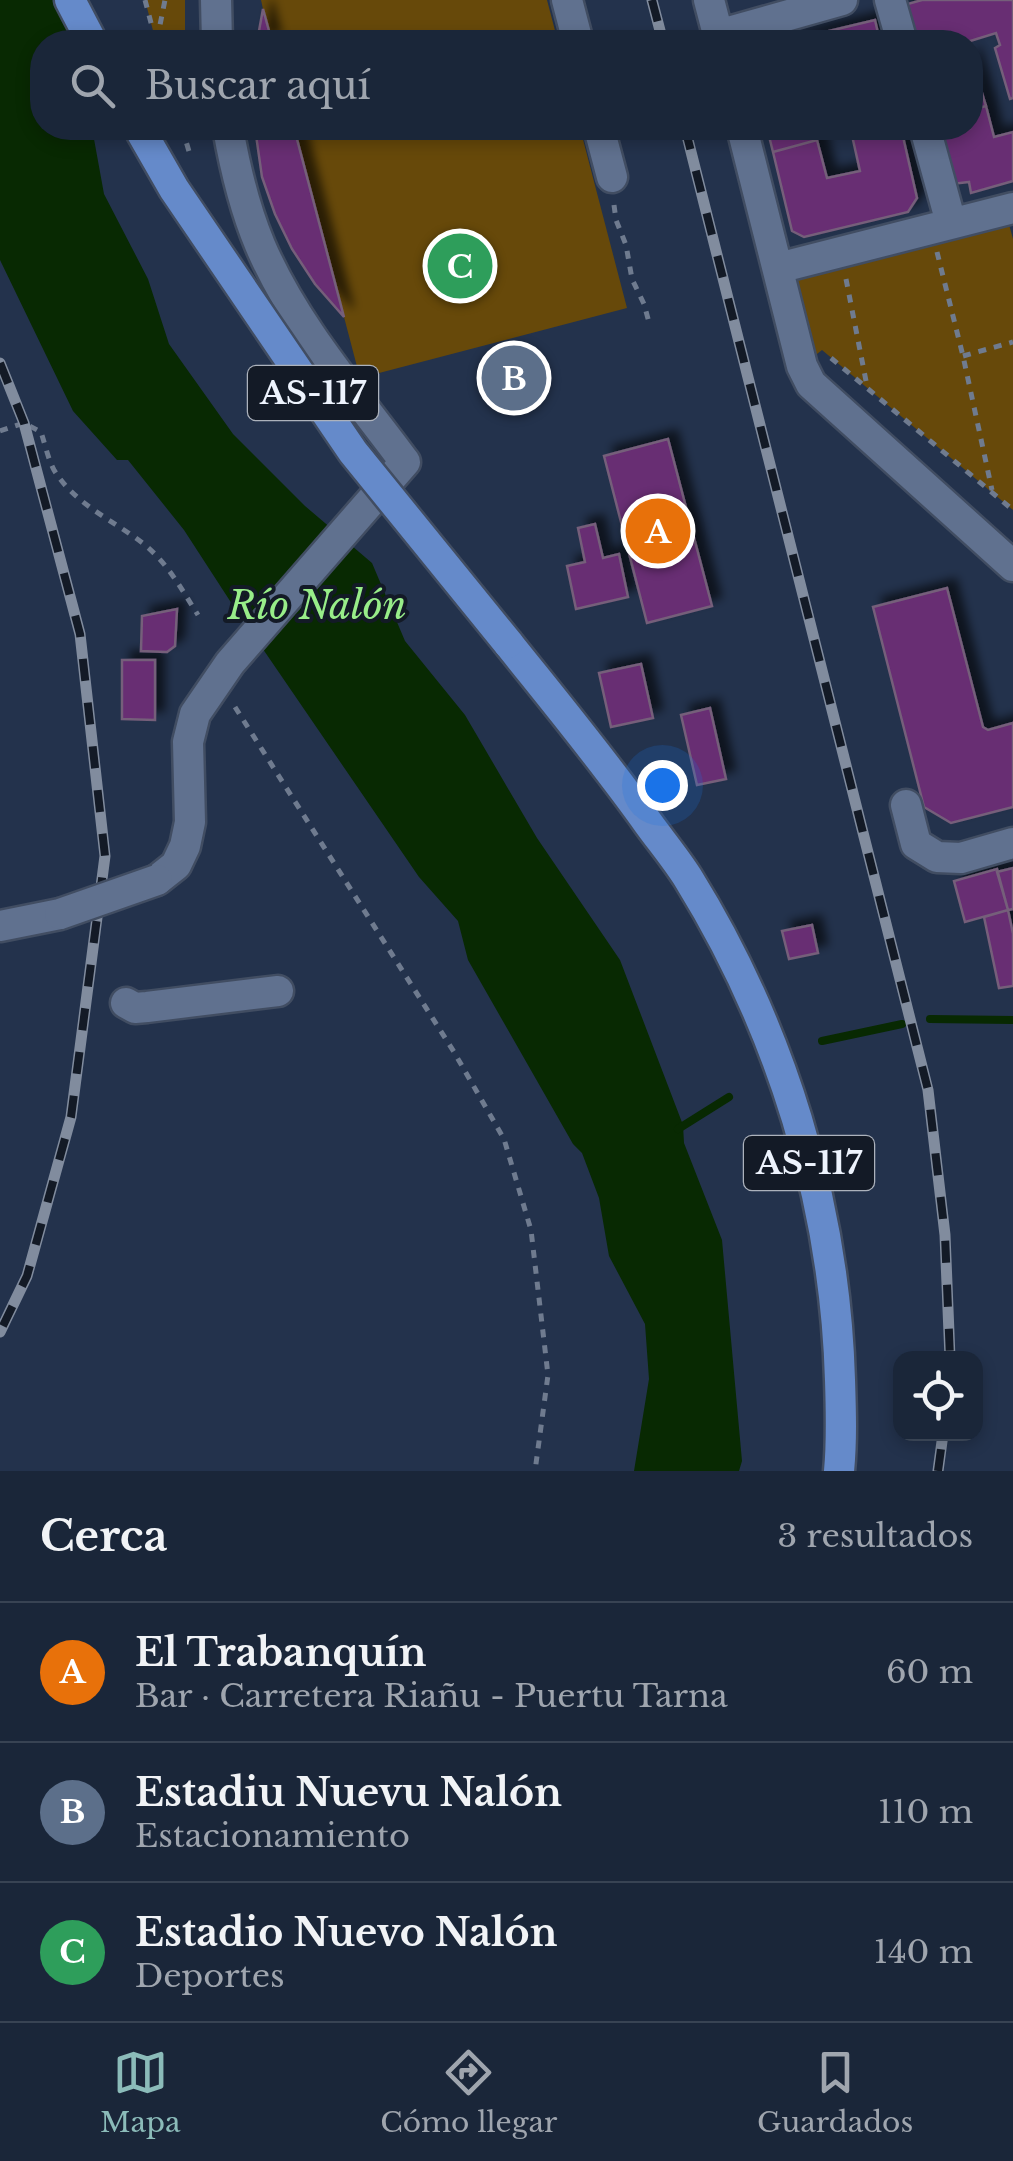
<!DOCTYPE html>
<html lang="es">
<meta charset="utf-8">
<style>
:root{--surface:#1a2639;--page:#273244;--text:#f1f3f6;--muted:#9fa5ae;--line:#384353;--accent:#8bbbb9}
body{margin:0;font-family:"Libre Baskerville",serif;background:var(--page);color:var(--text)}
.controls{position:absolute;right:30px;bottom:30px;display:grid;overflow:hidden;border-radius:20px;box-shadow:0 5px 15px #0003}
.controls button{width:90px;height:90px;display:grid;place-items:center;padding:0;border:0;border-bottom:2px solid var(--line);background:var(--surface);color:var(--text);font:50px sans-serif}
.you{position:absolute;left:662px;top:785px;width:35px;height:35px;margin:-25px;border:8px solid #fff;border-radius:50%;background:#1a73e8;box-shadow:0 0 0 15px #1a73e833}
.badge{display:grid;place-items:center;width:65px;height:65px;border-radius:50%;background:var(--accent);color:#fff;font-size:32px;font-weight:700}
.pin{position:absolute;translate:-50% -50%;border:5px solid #fff;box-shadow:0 2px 10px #0006}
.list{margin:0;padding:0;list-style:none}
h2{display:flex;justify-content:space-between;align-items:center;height:130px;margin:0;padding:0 40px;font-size:42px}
h2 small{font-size:32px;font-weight:400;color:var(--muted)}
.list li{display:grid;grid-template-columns:65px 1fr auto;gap:30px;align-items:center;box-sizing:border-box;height:140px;padding:0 40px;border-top:2px solid var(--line)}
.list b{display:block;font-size:38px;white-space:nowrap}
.list p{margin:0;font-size:32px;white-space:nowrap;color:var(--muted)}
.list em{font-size:32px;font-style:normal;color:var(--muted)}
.icon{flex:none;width:55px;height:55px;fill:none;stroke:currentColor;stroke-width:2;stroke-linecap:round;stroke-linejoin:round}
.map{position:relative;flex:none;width:1013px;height:1471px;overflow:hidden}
.search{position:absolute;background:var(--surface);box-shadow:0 5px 15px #0003;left:30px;right:30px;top:30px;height:110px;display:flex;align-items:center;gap:25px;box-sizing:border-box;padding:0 35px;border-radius:40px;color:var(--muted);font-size:38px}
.sheet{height:550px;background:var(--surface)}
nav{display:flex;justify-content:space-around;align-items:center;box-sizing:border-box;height:140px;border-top:2px solid var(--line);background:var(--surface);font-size:28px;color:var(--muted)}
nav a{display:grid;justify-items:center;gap:5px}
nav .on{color:var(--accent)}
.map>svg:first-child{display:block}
</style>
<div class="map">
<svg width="1013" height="1471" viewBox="0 0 1013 1471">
<defs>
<filter id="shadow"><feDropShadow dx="9" dy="-9" stdDeviation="5" flood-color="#0009"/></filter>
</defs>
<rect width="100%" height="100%" fill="#23324c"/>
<!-- green -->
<path fill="#67490a" d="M145,0H185V42H156Z
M261,0H547L558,42H257L263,9Z
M255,128H580L627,308L360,378L344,317L315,284L292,249L262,177Z
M1005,210L1013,239V510L822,350L802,366L778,268Z"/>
<!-- water -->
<path fill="#082902" d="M0,0H87L88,42H42V128H92L104,194L148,279L169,344L233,434L305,506L372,563L405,641L465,715L537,838L620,960L683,1125L684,1143L722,1240L742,1461L739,1471H634L649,1379L645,1324L609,1256L599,1198L582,1153L573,1144L468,960L458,921L419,877L232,604L184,530L128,460H117L73,411L0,260Z"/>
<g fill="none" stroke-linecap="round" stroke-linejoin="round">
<!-- stream -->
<path stroke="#082902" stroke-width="8" d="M930,1019L1013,1020
M822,1041L902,1024
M678,1129L729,1097"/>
</g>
<!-- building -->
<path fill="#672d73" stroke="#755e7a" stroke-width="2.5" filter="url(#shadow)" d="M922,0H1013V98L1010,99L995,48L1000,45L996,33L967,42H914L904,5Z
M263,9L272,42H257Z
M875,20L880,42H783Z
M970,54L986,106L970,110Z
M986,106L994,137L1013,132V181L971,193L969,182L952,184L937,128H970V110Z
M255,128H294L344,317L315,284L292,249L275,214L262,177Z
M767,128H829L815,131L817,140L773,152Z
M865,128H901L917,198L908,212L804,237L792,231L773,152L817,140L827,178L860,171L851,131Z
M668,439L712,606L647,623L604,456Z
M595,524L603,558L619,554L628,597L576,609L567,566L585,562L578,528Z
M947,588L983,727L988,730L1013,723V807L951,823L924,807L873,607Z
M177,609L175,646L167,652L141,651L142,616Z
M122,660H155V720L122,719Z
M641,664L653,718L611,727L599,673Z
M710,708L726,779L697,785L681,715Z
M1013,868V909L1008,910L997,872Z
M997,869L1008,910L965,922L954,881Z
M1008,910L1013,934V986L999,988L984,917Z
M812,925L818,953L789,959L782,931Z"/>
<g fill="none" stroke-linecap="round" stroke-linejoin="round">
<!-- minor casing -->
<g stroke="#414d62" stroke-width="35">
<path id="minor" d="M216,0L217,42
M567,0L578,42
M709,0L720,42
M890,0L902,42
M718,35L842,0
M599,128L612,177
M742,128L802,366L811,384L1013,566
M925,128L951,223
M778,268L1013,208
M906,805L916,844L937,857L961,858L1013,843
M157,880L176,865L185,846L190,822L188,742L195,714L230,663L405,462C354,393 294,325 260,245C244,207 235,168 228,128
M0,926L60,914
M126,1003L135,1008L147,1007L278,991"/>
</g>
<!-- major casing -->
<g stroke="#414d62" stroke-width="35">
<path id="major" d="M70,0L92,42
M508,643C556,703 604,761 648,823C661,841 676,859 688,878C781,1028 835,1204 840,1380C841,1411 842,1441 839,1471"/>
</g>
<!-- path -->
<path stroke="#6f7b8f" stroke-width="5" stroke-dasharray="8 8" stroke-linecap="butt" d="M145,0L156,42
M157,40L165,0
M182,128L191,158
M614,205L616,220L626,245L632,279L644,304L650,326
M937,252L963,356L992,490
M846,279L867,386
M963,356L1013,342
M831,358L1013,510
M0,431L24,423L41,432C45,444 48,459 54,470C75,505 115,521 145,545C168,564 182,590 198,615
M235,707L454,1052L504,1139L531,1230L548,1375L535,1471"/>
<!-- minor -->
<use href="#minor" stroke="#60718f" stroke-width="30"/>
<!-- major -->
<use href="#major" stroke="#658aca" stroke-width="30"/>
<!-- rail casing -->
<g stroke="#818c9e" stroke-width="11">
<path id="rail" d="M652,0L663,42
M685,128L928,1090L945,1235L950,1358
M0,363L24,423L80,634L105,856L71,1117L27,1276L0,1332
M938,1471L943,1434"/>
</g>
<!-- rail -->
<use href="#rail" stroke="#131a26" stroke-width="8" stroke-dasharray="22" stroke-linecap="butt"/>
<!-- minor-bridge casing -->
<g stroke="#414d62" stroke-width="35" stroke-linecap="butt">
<path id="minor-bridge" d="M60,914L157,880"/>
</g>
<!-- major-bridge casing -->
<g stroke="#414d62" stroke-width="35" stroke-linecap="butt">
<path id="major-bridge" d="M139,128L174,189L353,452L508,643"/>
</g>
<!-- minor-bridge -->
<use href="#minor-bridge" stroke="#60718f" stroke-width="30"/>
<!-- major-bridge -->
<use href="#major-bridge" stroke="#658aca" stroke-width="30"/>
</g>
<g text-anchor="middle" stroke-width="8" stroke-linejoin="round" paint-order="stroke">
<!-- shield labels -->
<g fill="#131a26" stroke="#acb2bc" stroke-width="2.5">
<rect x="248" y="366" width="130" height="54" rx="8"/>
<rect x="744" y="1136" width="130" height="54" rx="8"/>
</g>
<g font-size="32" font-weight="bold" fill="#edf3fd">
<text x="313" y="404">AS-117</text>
<text x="809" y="1174">AS-117</text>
</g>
<!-- water labels -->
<g font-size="38" font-style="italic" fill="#98ed89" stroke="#131a26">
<text x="317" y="619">Río Nalón</text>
</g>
</g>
</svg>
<div class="controls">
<button><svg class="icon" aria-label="locate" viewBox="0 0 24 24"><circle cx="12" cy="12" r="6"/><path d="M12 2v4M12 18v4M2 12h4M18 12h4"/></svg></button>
</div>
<div class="you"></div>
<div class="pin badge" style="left:658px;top:531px;background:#e8710a">A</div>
<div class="pin badge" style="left:514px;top:378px;background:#5c6f8a">B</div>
<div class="pin badge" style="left:460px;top:266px;background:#2e9e5b">C</div>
<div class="search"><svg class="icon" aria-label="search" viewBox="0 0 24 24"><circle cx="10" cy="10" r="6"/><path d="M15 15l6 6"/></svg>Buscar aquí</div>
</div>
<section class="sheet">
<h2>Cerca<small>3 resultados</small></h2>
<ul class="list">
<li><span class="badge" style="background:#e8710a">A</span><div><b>El Trabanquín</b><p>Bar · Carretera Riañu - Puertu Tarna</p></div><em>60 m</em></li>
<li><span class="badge" style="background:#5c6f8a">B</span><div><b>Estadiu Nuevu Nalón</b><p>Estacionamiento</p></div><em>110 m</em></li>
<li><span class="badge" style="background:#2e9e5b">C</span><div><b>Estadio Nuevo Nalón</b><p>Deportes</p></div><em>140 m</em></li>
</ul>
</section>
<nav>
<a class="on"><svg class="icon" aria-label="map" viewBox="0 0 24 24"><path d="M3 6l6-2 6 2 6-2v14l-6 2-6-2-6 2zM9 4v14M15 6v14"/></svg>Mapa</a>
<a><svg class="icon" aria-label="directions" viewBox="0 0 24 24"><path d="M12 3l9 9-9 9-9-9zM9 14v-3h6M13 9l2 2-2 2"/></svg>Cómo llegar</a>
<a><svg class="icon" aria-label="saved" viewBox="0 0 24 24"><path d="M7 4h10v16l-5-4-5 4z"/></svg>Guardados</a>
</nav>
